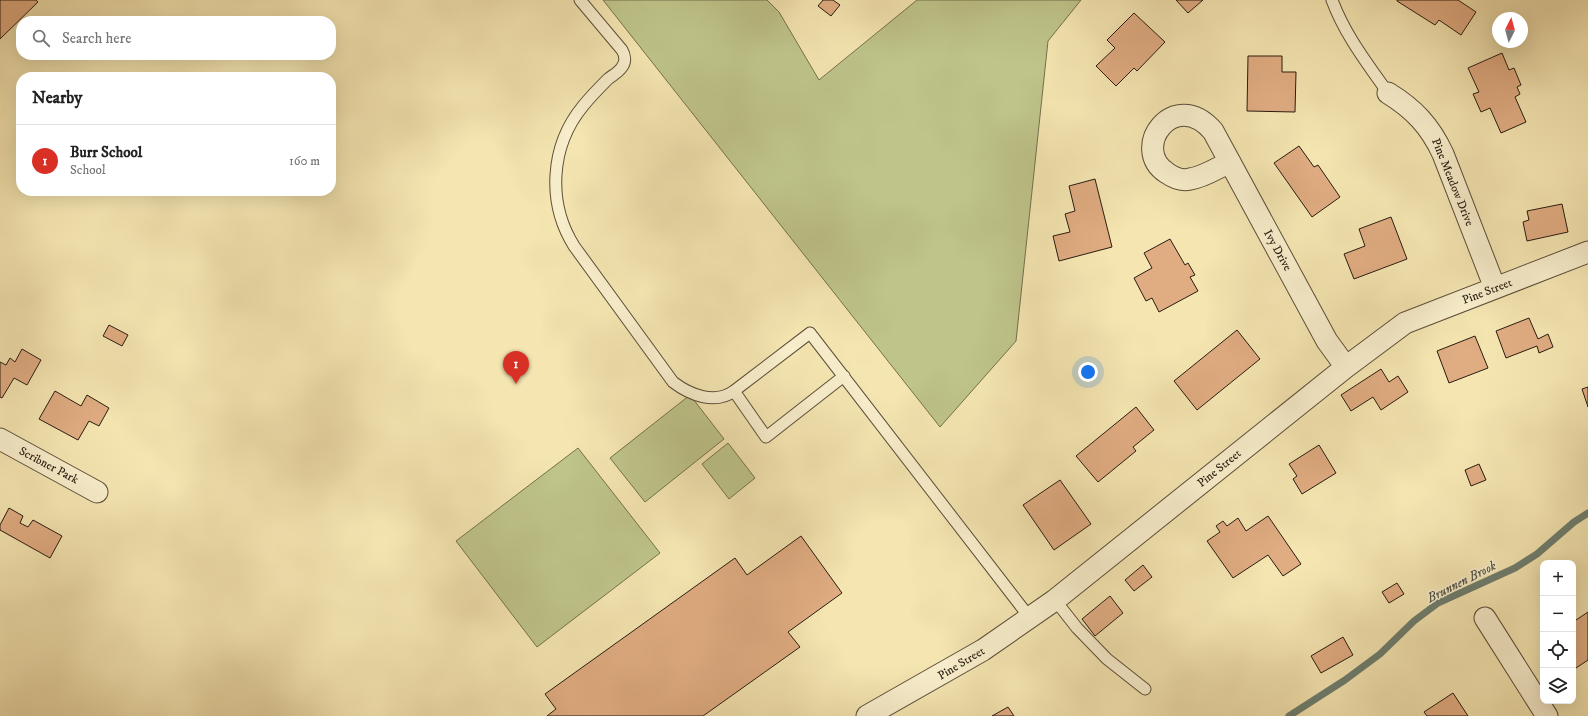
<!DOCTYPE html>
<meta charset="utf-8">
<style>
:root{--surface:#fff;--page:#f6f6f6;--text:#222;--muted:#767676;--line:#e0e0e0;--accent:#d93025}
body{margin:0;font-family:"IM FELL DW Pica",serif;background:var(--page);color:var(--text)}
.controls{position:absolute;right:12px;bottom:12px;display:grid;overflow:hidden;border-radius:8px;box-shadow:0 4px 16px #0002}
.controls button{width:36px;height:36px;display:grid;place-items:center;padding:0;border:0;border-bottom:1px solid var(--line);background:var(--surface);color:var(--text);font:20px sans-serif}
.compass{position:absolute;left:1492px;top:12px;width:36px;height:36px;border-radius:50%;background:var(--surface);box-shadow:0 4px 16px #0002;rotate:6deg}
.you{position:absolute;left:1088px;top:372px;width:14px;height:14px;margin:-10px;border:3px solid #fff;border-radius:50%;background:#1a73e8;box-shadow:0 0 0 6px #1a73e833}
.badge{display:grid;place-items:center;width:26px;height:26px;border-radius:50%;background:var(--accent);color:#fff;font-size:13px;font-weight:700}
.pin{position:absolute;translate:-50% -33px;filter:drop-shadow(0 1px 2px #0008)}
.pin::after{content:'';position:absolute;top:21px;width:14px;height:12px;background:inherit;clip-path:polygon(0 0,100% 0,50% 100%)}
.list{margin:0;padding:0;list-style:none}
h2{display:flex;justify-content:space-between;align-items:center;height:52px;margin:0;padding:0 16px;font-size:17px}
h2 small{font-size:13px;font-weight:400;color:var(--muted)}
.list li{display:grid;grid-template-columns:26px 1fr auto;gap:12px;align-items:center;box-sizing:border-box;height:72px;padding:0 16px;border-top:1px solid var(--line)}
.list b{display:block;font-size:15px;white-space:nowrap}
.list p{margin:0;font-size:13px;white-space:nowrap;color:var(--muted)}
.list em{font-size:13px;font-style:normal;color:var(--muted)}
.icon{flex:none;width:22px;height:22px;fill:none;stroke:currentColor;stroke-width:2;stroke-linecap:round;stroke-linejoin:round}
.map{position:relative;flex:none;width:1588px;height:716px;overflow:hidden}
.search{position:absolute;background:var(--surface);box-shadow:0 4px 16px #0002;left:16px;top:16px;width:320px;height:44px;display:flex;align-items:center;gap:10px;box-sizing:border-box;padding:0 14px;border-radius:16px;color:var(--muted);font-size:15px}
.panel{position:absolute;background:var(--surface);box-shadow:0 4px 16px #0002;left:16px;top:72px;width:320px;height:124px;border-radius:16px}
.map>svg:first-child{display:block}
</style>
<div class="map">
<svg width="1588" height="716" viewBox="0 0 1588 716">
<rect width="100%" height="100%" fill="#f4e5b1"/>
<filter id="stains"><feTurbulence type="fractalNoise" baseFrequency=".005" numOctaves="4"/><feColorMatrix values="0 0 0 0 .2 0 0 0 0 .09 0 0 0 0 .02 0 0 0 .5 -.17"/></filter>
<radialGradient id="worn" r=".72"><stop offset=".6" stop-color="#630" stop-opacity="0"/><stop offset="1" stop-color="#630" stop-opacity=".3"/></radialGradient>
<!-- green -->
<path fill="#bec48a" stroke="#74704d" d="M603,0H767L779,12L819,80L917,0H1081L1048,41L1016,341L940,427Z
M690,395L724,439L645,502L610,458Z
M728,443L755,478L729,499L702,464Z
M578,448L660,553L537,647L456,541Z"/>
<g fill="none" stroke-linecap="round" stroke-linejoin="round">
<!-- stream -->
<path stroke="#6e7e6f" stroke-width="7" d="M1289,716L1345,680L1380,654L1414,621L1438,603L1515,568L1537,554L1574,522L1588,513"/>
</g>
<!-- building -->
<path fill="#e0ac82" stroke="#291c10" d="M0,0H36L38,2L0,39Z
M823,0H833L840,5L831,16L818,6Z
M1176,0H1203L1188,13Z
M1397,0H1458L1476,12L1461,35L1439,20L1435,25L1397,1Z
M1134,13L1165,42L1137,71L1134,68L1116,86L1096,66L1115,48L1107,40Z
M1502,53L1509,70L1514,68L1521,85L1517,87L1520,94L1515,97L1526,122L1501,133L1490,108L1481,112L1473,94L1479,92L1468,68Z
M1248,56H1282V72H1296L1295,112L1247,111Z
M1299,146L1314,167L1318,165L1340,197L1312,217L1274,163Z
M1095,179L1112,247L1059,261L1053,236L1070,232L1065,214L1075,211L1069,186Z
M1562,204L1568,232L1527,241L1523,222L1529,220L1527,211Z
M1391,217L1407,259L1354,279L1344,254L1365,246L1359,229Z
M1170,239L1185,265L1188,263L1195,275L1190,277L1198,291L1159,312L1152,298L1146,301L1134,278L1152,268L1144,253Z
M1529,318L1538,339L1548,334L1553,347L1539,353L1537,346L1506,358L1496,331Z
M109,325L128,335L122,346L103,336Z
M1237,330L1260,359L1197,410L1174,381Z
M1475,336L1488,368L1449,383L1437,351Z
M22,349L41,360L27,385L14,378L2,398L0,397V362L6,365L10,358L15,362Z
M1381,369L1389,382L1398,376L1408,392L1381,410L1373,397L1351,411L1341,395Z
M1588,387V407L1582,389Z
M55,391L81,406L87,395L109,408L99,426L89,421L78,440L39,419Z
M1136,407L1154,430L1133,447L1136,451L1098,482L1076,456Z
M1319,445L1336,473L1302,494L1293,479L1297,476L1289,464Z
M1479,464L1486,480L1471,486L1465,470Z
M1060,480L1091,524L1054,550L1023,505Z
M9,508L23,516L20,523L28,527L33,520L62,536L50,558L0,530V525Z
M1268,516L1301,564L1283,576L1268,555L1233,578L1207,541L1220,532L1216,526L1223,521L1227,526L1238,518L1246,531Z
M801,536L842,593L788,632L800,647L703,716H547L556,709L545,694L735,558L747,575Z
M1143,565L1152,577L1134,591L1125,580Z
M1397,583L1404,594L1389,603L1382,592Z
M1110,596L1123,613L1095,636L1082,619Z
M1588,612V660L1573,670V629L1574,628L1573,622Z
M1343,637L1353,655L1321,673L1311,656Z
M1453,693L1468,716H1427L1424,712Z
M1008,707L1014,716H992Z"/>
<g fill="none" stroke-linecap="round" stroke-linejoin="round">
<!-- lane casing -->
<g stroke="#5c4e38" stroke-width="13">
<path id="lane" d="M580,0L622,50C625,55 626,62 622,67C619,72 613,75 608,79C599,88 591,96 583,106C550,146 547,203 574,246L673,382C690,395 715,405 734,391
M1332,0C1345,35 1367,63 1388,93
M844,376L766,437L734,391L810,333L1020,605L1030,618
M1055,600L1077,628L1107,659L1145,689"/>
</g>
<!-- street casing -->
<g stroke="#5c4e38" stroke-width="23">
<path id="street" d="M1388,93C1414,109 1430,126 1443,154L1495,288
M1230,162C1217,168 1204,177 1190,179C1182,181 1174,178 1167,173C1129,149 1174,86 1213,131L1327,341L1346,367
M0,439L97,492
M1485,618L1547,716
M867,716L983,650L1055,600L1346,367L1405,323L1588,252"/>
</g>
<!-- lane -->
<use href="#lane" stroke="#f8eecc" stroke-width="11"/>
<!-- street -->
<use href="#street" stroke="#f8eecc" stroke-width="21"/>
</g>
<g text-anchor="middle" stroke-width="3" stroke-linejoin="round" paint-order="stroke">
<!-- street labels -->
<g font-size="12" fill="#291c10" stroke="#f8eecc">
<text transform="translate(1453 182) rotate(68)" y="4">Pine Meadow Drive</text>
<text transform="translate(1278 250) rotate(61)" y="4">Ivy Drive</text>
<text transform="translate(1487 291) rotate(-21)" y="4">Pine Street</text>
<text transform="translate(49 465) rotate(28)" y="4">Scribner Park</text>
<text transform="translate(1219 468) rotate(-39)" y="4">Pine Street</text>
<text transform="translate(961 663) rotate(-31)" y="4">Pine Street</text>
</g>
<!-- water labels -->
<g font-size="13" font-style="italic" fill="#515548" stroke="#f8eecc">
<text transform="translate(1461 581) rotate(-27)" y="5">Brunnen Brook</text>
</g>
</g>
<rect width="100%" height="100%" filter="url(#stains)"/>
<rect width="100%" height="100%" fill="url(#worn)"/>
</svg>
<div class="controls">
<button>+</button>
<button>−</button>
<button><svg class="icon" aria-label="locate" viewBox="0 0 24 24"><circle cx="12" cy="12" r="6"/><path d="M12 2v4M12 18v4M2 12h4M18 12h4"/></svg></button>
<button><svg class="icon" aria-label="layers" viewBox="0 0 24 24"><path d="M12 4l9 5-9 5-9-5zM3 14l9 5 9-5"/></svg></button>
</div>
<svg class="compass" viewBox="-18 -18 36 36"><path d="M0-13l5 13h-10z" fill="#e53935"/><path d="M0 13l5-13h-10z" fill="#767676"/></svg>
<div class="you"></div>
<div class="pin badge" style="left:516px;top:384px">1</div>
<div class="search"><svg class="icon" aria-label="search" viewBox="0 0 24 24"><circle cx="10" cy="10" r="6"/><path d="M15 15l6 6"/></svg>Search here</div>
<section class="panel">
<h2>Nearby<small></small></h2>
<ul class="list">
<li><span class="badge">1</span><div><b>Burr School</b><p>School</p></div><em>160 m</em></li>
</ul>
</section>
</div>
